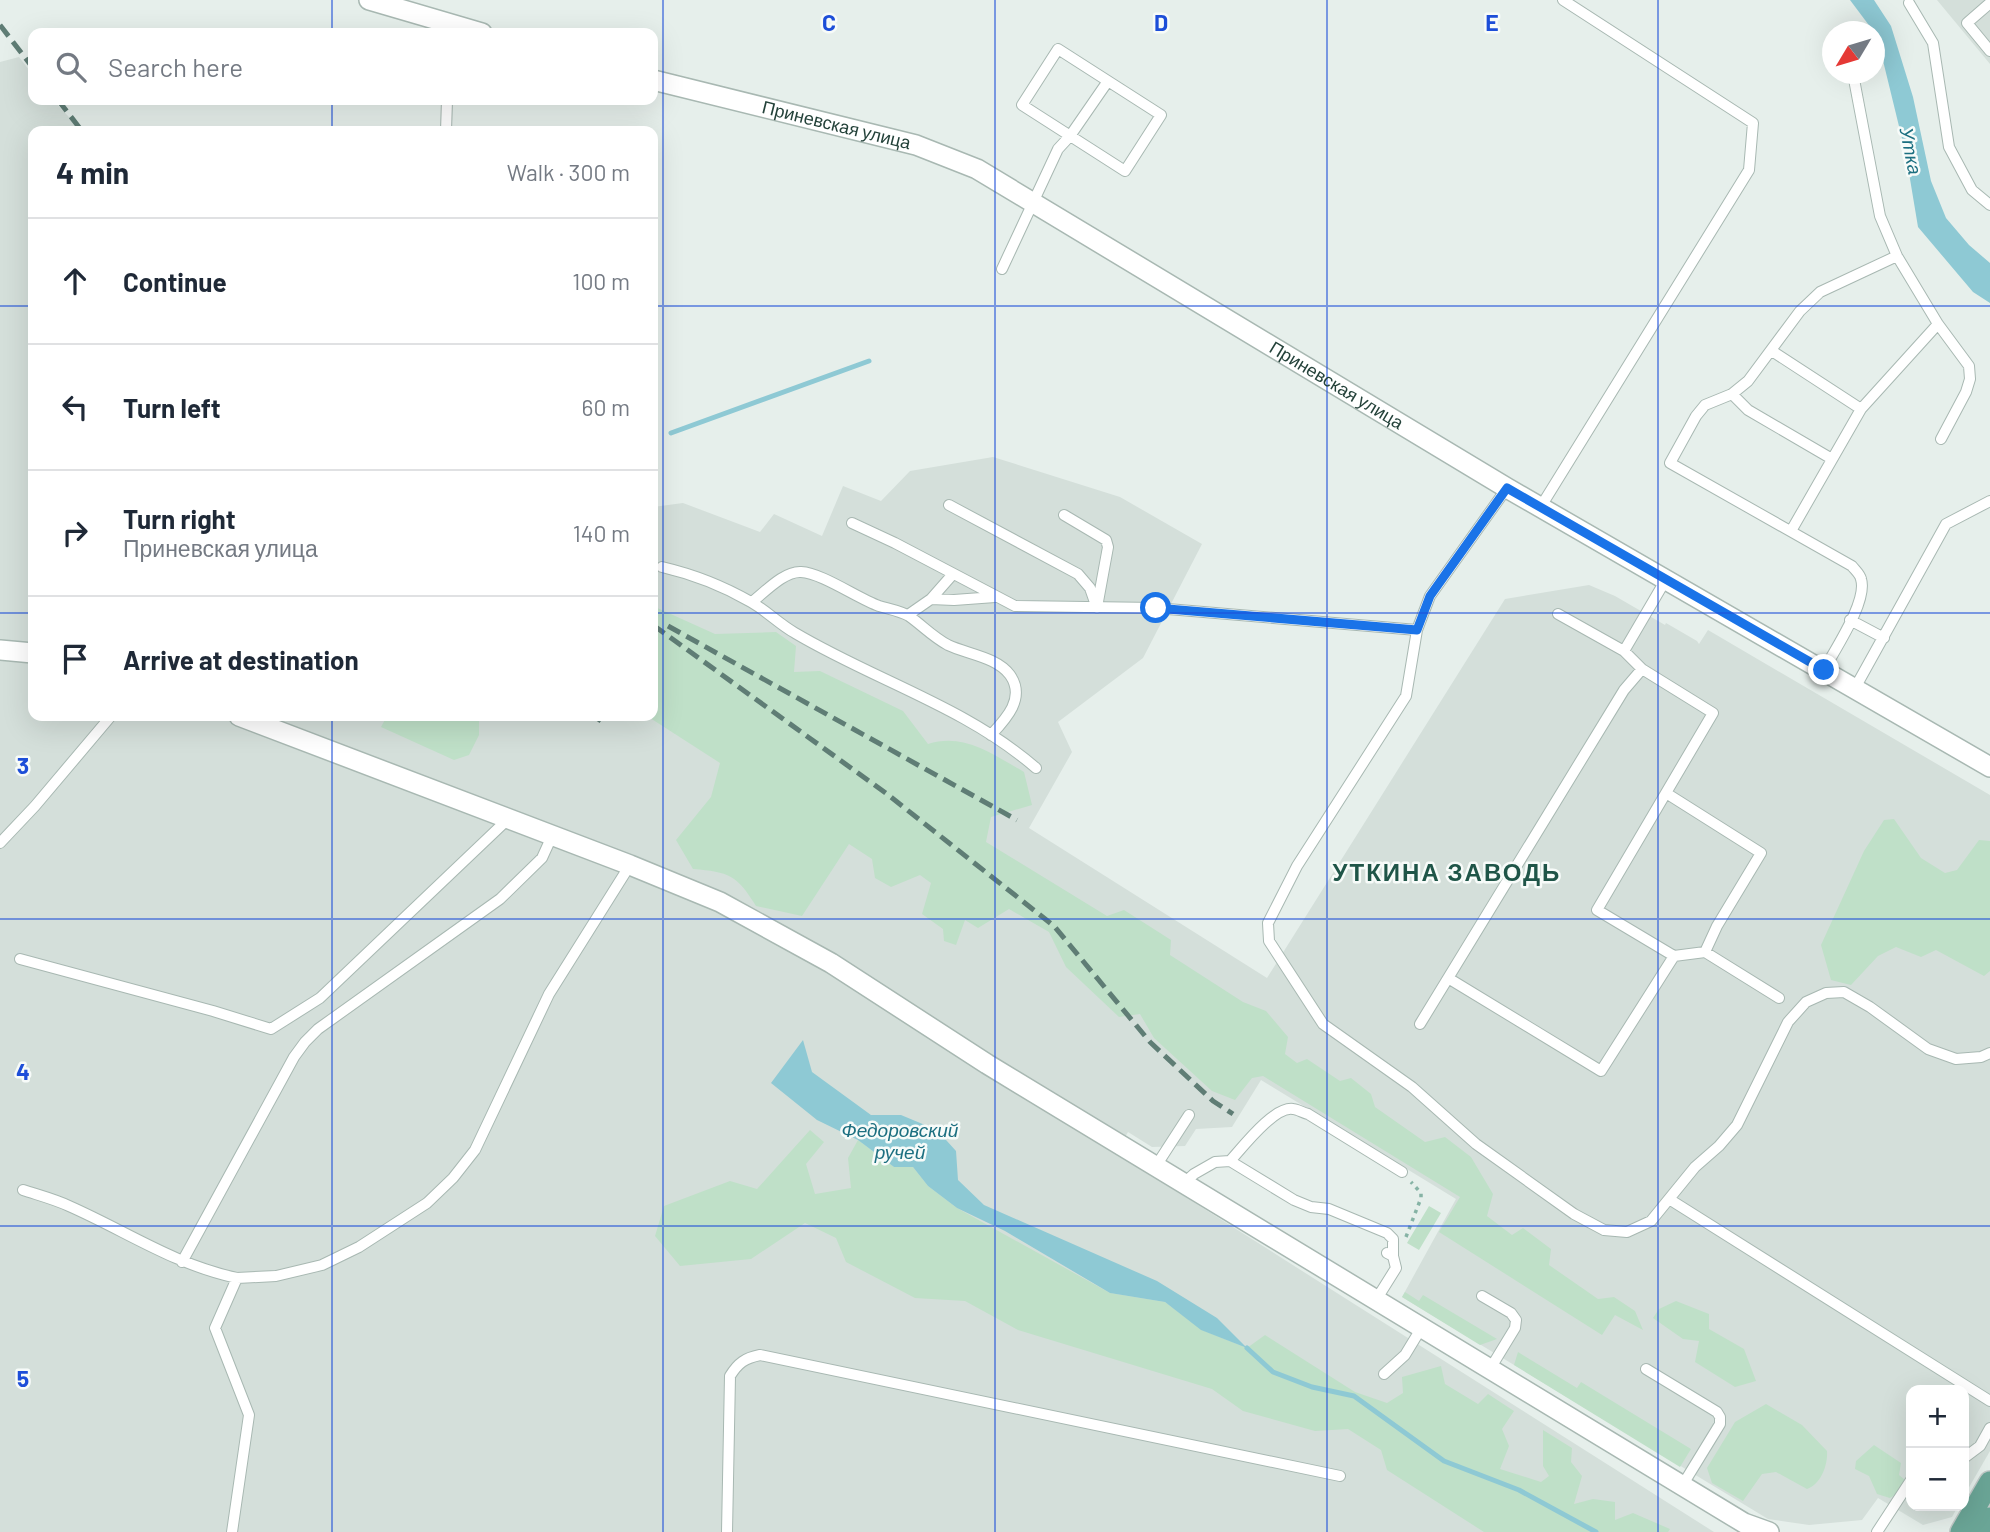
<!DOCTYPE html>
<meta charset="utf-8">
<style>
:root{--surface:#fff;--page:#f2f2f3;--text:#1f2937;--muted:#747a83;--line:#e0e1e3}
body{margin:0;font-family:Barlow,sans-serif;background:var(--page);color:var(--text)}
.controls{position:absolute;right:21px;bottom:21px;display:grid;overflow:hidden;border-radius:14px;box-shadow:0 7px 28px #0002}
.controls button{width:63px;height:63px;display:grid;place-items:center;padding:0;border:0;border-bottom:2px solid var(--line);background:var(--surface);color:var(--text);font:35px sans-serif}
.compass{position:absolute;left:1822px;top:21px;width:63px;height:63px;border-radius:50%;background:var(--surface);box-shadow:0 7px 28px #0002;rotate:232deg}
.stop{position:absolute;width:21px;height:21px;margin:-16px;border:5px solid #1a73e8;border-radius:50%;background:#fff}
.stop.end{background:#1a73e8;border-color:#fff;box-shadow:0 2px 7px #0008}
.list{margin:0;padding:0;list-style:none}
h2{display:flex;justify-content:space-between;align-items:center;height:91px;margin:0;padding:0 28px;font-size:30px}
h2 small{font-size:23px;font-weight:400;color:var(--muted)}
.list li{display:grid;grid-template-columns:46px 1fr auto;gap:21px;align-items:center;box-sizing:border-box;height:126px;padding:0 28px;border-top:2px solid var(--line)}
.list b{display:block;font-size:26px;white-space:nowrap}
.list p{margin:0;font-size:23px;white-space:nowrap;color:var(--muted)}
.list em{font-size:23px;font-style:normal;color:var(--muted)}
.icon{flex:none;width:38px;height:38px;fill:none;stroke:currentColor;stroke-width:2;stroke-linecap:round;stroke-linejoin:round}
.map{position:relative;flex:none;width:1990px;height:1532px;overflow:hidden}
.search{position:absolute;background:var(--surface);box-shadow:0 7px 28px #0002;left:28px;top:28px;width:630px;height:77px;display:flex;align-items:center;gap:18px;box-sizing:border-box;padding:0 24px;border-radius:14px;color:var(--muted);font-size:26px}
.panel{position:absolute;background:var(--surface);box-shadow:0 7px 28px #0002;left:28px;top:126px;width:630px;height:595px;border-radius:14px}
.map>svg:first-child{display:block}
</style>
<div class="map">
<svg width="1990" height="1532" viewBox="0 0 1990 1532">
<rect width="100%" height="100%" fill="#e6efeb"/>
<!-- built -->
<path fill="#d4dfda" d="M1937,0H1990V64Z
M19,57L33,75V100H53L82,131H33V716H653V507L683,503L760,532L774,514L822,536L843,486L881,501L910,471L993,457L1120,497L1202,544L1143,658L1058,722L1072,752L1029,828L1267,978L1505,599L1589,585L1615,596L1665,625L1666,623L1697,641L1699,644L1708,630L1990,795V1451L1964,1496V1390H1911V1506H1958L1952,1517L1923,1525L1878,1498L1862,1520L1809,1525L1768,1519L1402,1297L1456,1199L1261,1080L1232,1127L1196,1129L1185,1146L1152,1147L1128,1132L1116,1153L1714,1532H0V62Z"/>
<!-- green -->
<path fill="#bfe0c8" d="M653,606L715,634L776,632L796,646L794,672L820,671L903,711L928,744C964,732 994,755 1024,772L1032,805L991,817L986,842L1107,916L1124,910L1171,940L1170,955L1243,1002L1266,1011L1288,1037L1285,1054L1297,1063L1307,1059L1340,1081L1351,1078L1371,1094L1375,1107L1425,1142L1445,1137L1471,1157L1493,1194L1487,1216L1512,1235L1523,1228L1551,1249L1549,1265L1598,1299L1614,1297L1635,1311L1643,1330L1615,1315L1602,1335L1439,1232L1460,1197L1263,1076L1252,1078L1235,1100L1212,1091L1154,1038L1140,1014L1119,1017L1066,967L1049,932L1009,909L978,928L965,920L956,945L944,941L943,929L922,914L931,883L920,875L891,887L875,878L872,859L849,844L802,916L756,906C737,875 729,872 693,869L676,840L711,797L720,763L647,716H653Z
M387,716H479V735L469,755L454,760L381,727Z
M1894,819L1921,858L1945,873L1957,870L1979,840L1990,841V971L1984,976L1936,950L1921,957L1896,947L1878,956L1851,985L1831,980L1821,945L1864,851L1884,820Z
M810,1130L824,1142L806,1164L815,1194L851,1188L848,1158L858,1140L894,1167H913L928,1186L957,1208L1110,1293L1165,1302L1202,1330L1247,1348L1265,1335L1355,1392L1387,1403L1403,1393L1402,1377L1441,1366L1445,1384L1478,1404L1488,1394L1514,1411L1502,1429L1509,1446L1500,1469L1541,1482L1549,1476L1543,1466V1430L1572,1448L1571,1462L1582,1476L1574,1504L1593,1499L1615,1502V1520L1633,1513L1670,1529L1668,1532H1484L1387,1470L1381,1450L1348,1429L1315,1431L1243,1411L1212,1389L1018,1330L965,1301L915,1298L846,1262L836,1238L805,1223L751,1259L680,1266L655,1236L664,1206L730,1181L757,1189Z
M1429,1206L1441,1213L1419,1250L1407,1243Z
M1405,1292L1419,1301L1423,1295L1497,1339L1480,1345L1402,1297Z
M1676,1301L1709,1314V1329L1744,1349L1756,1381L1735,1387L1695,1362L1699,1341L1683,1339L1653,1318L1659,1309Z
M1518,1352L1577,1388L1581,1382L1691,1449L1680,1467L1514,1365Z
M1766,1404L1802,1425L1827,1451C1828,1465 1821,1484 1807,1489L1776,1472L1762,1474L1743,1501L1712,1483L1707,1468L1735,1422Z
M1874,1445L1901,1463L1899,1475L1905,1480L1901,1491L1890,1498L1877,1494L1869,1476L1855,1469L1856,1461Z"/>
<!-- water -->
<path fill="#8ec9d4" d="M1850,0H1874L1891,26L1913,97L1931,181L1946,218L1969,245L1990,263V303L1973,292L1918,227L1906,155L1877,36Z
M803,1040L812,1072L871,1115H901L937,1130L956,1151L958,1180L984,1205L1157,1281L1217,1318L1247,1348L1201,1330L1165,1302L1110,1293L1005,1231L957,1208L928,1186L913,1167H894L858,1140L817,1120L771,1083Z"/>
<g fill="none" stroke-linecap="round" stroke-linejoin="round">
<!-- stream -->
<path stroke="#8ec9d4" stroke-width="5" d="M671,433L869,361
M1247,1348L1273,1372L1312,1387L1354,1396L1444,1461L1519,1490L1596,1532"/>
<!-- lane casing -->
<g stroke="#a8b8b2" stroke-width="12">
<path id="lane" d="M1909,3L1933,43L1949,147L1972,190L1990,205
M1990,3L1967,23L1990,51
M1058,49L1161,115L1125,171L1022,105Z
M1853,74L1880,216L1897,256L1938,324L1969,366L1970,379L1966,392L1941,439
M446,131L447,100
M1002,269L1058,149L1070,136L1108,81
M1772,351L1861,409
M1732,394L1748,410L1832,459
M1507,488L1430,596L1417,630L1406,696L1297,866L1268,923L1269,941L1323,1024L1412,1087L1476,1144L1574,1214L1604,1230L1627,1232L1651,1221L1695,1167L1719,1146L1737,1125L1788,1022L1806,1002L1826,993L1844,992L1870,1007L1928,1049L1956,1059L1981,1057L1990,1053
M949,505L1078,574L1090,588L1097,608
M1540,508L1749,170L1753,123L1563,0
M1064,515L1106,540L1108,547L1097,607
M852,523L895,543L1015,606L1156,608L1417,630
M1791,531L1861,409L1938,324
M662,567C692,574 725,587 751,602C767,611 779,624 795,633C874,680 966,707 1036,768
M931,599L954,600L995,597
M752,602C765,592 784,571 801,572C822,573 857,598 879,606C889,609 901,611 909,616C923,626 933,637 948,645C967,654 997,657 1010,675C1026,698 1006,719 991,735
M1558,614L1624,651L1642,669L1713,713L1597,910L1674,956L1705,952L1779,998
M908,615L931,599L953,574
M1850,620L1884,638
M1624,651L1665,581
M1824,670C1835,649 1868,601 1861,579C1860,574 1855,570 1852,566L1670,463L1696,416L1705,405L1732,394L1748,381L1800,311L1820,292L1897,256
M1855,688L1946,524L1990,501
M1666,793L1761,853L1717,926L1705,952
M0,843L35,806L111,716
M20,959L213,1011L271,1029L320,998L508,819
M1448,978L1601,1071L1674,956
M1420,1024L1624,690L1642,669
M1230,1161C1242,1148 1274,1106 1293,1109C1297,1109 1303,1113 1308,1114L1402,1172
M1156,1166L1189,1115
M1184,1183L1194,1174L1215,1162L1230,1161L1294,1200L1311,1207L1329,1209L1387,1233L1393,1239V1256
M23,1190C38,1195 54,1199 69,1206C128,1232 173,1264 237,1278
M1669,1199L1990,1401
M182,1262L294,1057L305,1042L318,1029L500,899L542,858L552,836
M1482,1296L1511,1313L1516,1320L1515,1328L1490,1369
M1376,1300L1396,1268L1393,1256L1387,1253
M1646,1369L1717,1412L1720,1417V1424L1682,1486
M1384,1374L1405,1355L1422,1327
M1964,1458L1980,1446L1990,1428
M232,1532L249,1415L215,1328L237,1278L276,1276L322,1265L359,1247L427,1203L453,1178L475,1150L549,994L630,865
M727,1532L730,1376C738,1363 745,1358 760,1355L1340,1476
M1877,1532L1911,1480"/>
</g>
<!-- street casing -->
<g stroke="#a8b8b2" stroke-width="22">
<g id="street">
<path d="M369,0L482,33"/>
<path id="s1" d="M653,80L916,145L977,169L1507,488L1990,767"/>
<path d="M0,650L33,653"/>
<path d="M239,716L630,865L720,902L831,963L987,1064L1744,1523L1769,1532"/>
</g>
</g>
<!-- primary casing -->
<g stroke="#c2cac8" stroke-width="24">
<path id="primary" d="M1961,1532L1990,1482
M1982,1532L1990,1518"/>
</g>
<!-- path -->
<path stroke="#86b3a5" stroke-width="3.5" stroke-dasharray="3.5 5" stroke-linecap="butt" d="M1406,1237L1421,1198V1193L1411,1182"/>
<!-- lane -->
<use href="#lane" stroke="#fff" stroke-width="10"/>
<!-- street -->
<use href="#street" stroke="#fff" stroke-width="19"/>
<!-- primary -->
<use href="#primary" stroke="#6aa596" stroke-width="21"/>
<!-- rail -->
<path stroke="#5f7d75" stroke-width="5" stroke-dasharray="14 7" stroke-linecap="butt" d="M0,25L33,68
M58,100L82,131
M653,625L887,794L1054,926L1150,1042L1213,1101L1233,1114
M668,626L1017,820
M594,716L601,721"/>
</g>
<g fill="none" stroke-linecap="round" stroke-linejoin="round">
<!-- route -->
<path stroke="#1a73e8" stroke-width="9" d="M1156,608L1417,630L1430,596L1507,488L1824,670"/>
</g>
<!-- grid -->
<path fill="none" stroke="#1d4ed8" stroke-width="2" stroke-opacity="0.55" d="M332,0V33M663,0V1532M995,0V1532M1327,0V1532M1658,0V1532M332,100V131M0,306H33M653,306H1990M0,613H33M653,613H1990M332,716V1532M0,919H1990M0,1226H1990"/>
<g text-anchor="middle" stroke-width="5" stroke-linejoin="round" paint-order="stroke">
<!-- street labels -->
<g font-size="18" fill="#24423a" stroke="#f7fbf9">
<text dy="6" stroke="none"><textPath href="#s1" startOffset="189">Приневская улица</textPath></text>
<text dy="6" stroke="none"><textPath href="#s1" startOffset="756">Приневская улица</textPath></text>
</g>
<!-- water labels -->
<g font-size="19" font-style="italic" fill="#1c6f80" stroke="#f7fbf9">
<text transform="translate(1911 151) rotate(79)" y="7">Утка</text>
<text x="900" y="1137">Федоровский<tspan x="900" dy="22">ручей</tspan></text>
</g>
<!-- district labels -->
<g font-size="24" font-weight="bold" letter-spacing="2" fill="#1f5548" stroke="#f7fbf9">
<text x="1447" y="881">УТКИНА ЗАВОДЬ</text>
</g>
</g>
<g font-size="23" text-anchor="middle" font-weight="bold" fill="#1d4ed8" stroke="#f7fbf9" stroke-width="5" stroke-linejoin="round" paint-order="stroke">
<text x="829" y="31">C</text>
<text x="1161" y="31">D</text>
<text x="1492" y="31">E</text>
<text x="23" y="774">3</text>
<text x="23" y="1080">4</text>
<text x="23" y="1387">5</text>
</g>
</svg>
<div class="controls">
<button>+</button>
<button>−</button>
</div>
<svg class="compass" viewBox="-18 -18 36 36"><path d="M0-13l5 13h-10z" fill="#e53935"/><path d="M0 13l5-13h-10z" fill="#747a83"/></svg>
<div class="stop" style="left:1156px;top:608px"></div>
<div class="stop end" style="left:1824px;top:670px"></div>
<div class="search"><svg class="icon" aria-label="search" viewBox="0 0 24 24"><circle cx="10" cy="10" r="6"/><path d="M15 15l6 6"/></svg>Search here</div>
<section class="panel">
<h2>4 min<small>Walk · 300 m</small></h2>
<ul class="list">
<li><svg class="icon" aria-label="ahead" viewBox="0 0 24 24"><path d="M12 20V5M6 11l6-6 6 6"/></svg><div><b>Continue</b></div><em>100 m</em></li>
<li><svg class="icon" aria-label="left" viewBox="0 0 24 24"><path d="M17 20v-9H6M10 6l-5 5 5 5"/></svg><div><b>Turn left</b></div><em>60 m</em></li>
<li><svg class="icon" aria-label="right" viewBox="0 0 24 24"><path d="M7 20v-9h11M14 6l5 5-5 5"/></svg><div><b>Turn right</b><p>Приневская улица</p></div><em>140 m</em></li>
<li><svg class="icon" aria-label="arrive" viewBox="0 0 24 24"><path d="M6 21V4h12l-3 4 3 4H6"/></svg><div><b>Arrive at destination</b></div></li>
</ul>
</section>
</div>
